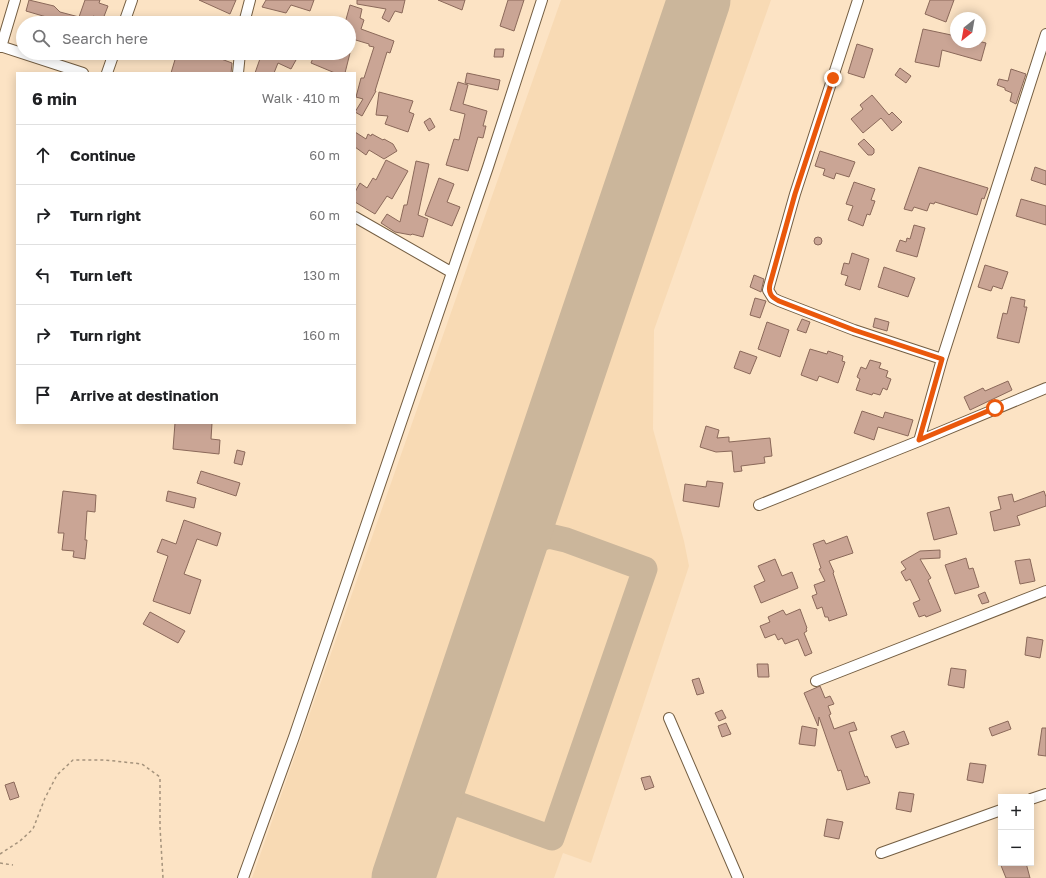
<!DOCTYPE html>
<meta charset="utf-8">
<style>
:root{--surface:#fff;--page:#f6f6f6;--text:#202124;--muted:#757577;--line:#e0e0e0}
body{margin:0;font-family:"Golos Text",sans-serif;background:var(--page);color:var(--text)}
.controls{position:absolute;right:12px;bottom:12px;display:grid;overflow:hidden;border-radius:0px;box-shadow:0 2px 10px #0003}
.controls button{width:36px;height:36px;display:grid;place-items:center;padding:0;border:0;border-bottom:1px solid var(--line);background:var(--surface);color:var(--text);font:20px sans-serif}
.compass{position:absolute;left:950px;top:12px;width:36px;height:36px;border-radius:50%;background:var(--surface);box-shadow:0 2px 10px #0003;rotate:211deg}
.stop{position:absolute;width:12px;height:12px;margin:-9px;border:3px solid #ea580c;border-radius:50%;background:#fff}
.stop.end{background:#ea580c;border-color:#fff;box-shadow:0 1px 4px #0008}
.list{margin:0;padding:0;list-style:none}
h2{display:flex;justify-content:space-between;align-items:center;height:52px;margin:0;padding:0 16px;font-size:17px}
h2 small{font-size:13px;font-weight:400;color:var(--muted)}
.list li{display:grid;grid-template-columns:26px 1fr auto;gap:12px;align-items:center;box-sizing:border-box;height:60px;padding:0 16px;border-top:1px solid var(--line)}
.list b{display:block;font-size:15px;white-space:nowrap}
.list em{font-size:13px;font-style:normal;color:var(--muted)}
.icon{flex:none;width:22px;height:22px;fill:none;stroke:currentColor;stroke-width:2;stroke-linecap:round;stroke-linejoin:round}
.map{position:relative;flex:none;width:1046px;height:878px;overflow:hidden}
.search{position:absolute;background:var(--surface);box-shadow:0 2px 10px #0003;left:16px;top:16px;width:340px;height:44px;display:flex;align-items:center;gap:10px;box-sizing:border-box;padding:0 14px;border-radius:22px;color:var(--muted);font-size:15px}
.panel{position:absolute;background:var(--surface);box-shadow:0 2px 10px #0003;left:16px;top:72px;width:340px;height:352px;border-radius:0px}
.map>svg:first-child{display:block}
</style>
<div class="map">
<svg width="1046" height="878" viewBox="0 0 1046 878">
<rect width="100%" height="100%" fill="#fce3c4"/>
<!-- built -->
<path fill="#f8dab4" d="M561,0H771L654,330L653,429L684,541L689,566L591,863L563,853L554,878H252Z"/>
<g fill="none" stroke-linecap="round" stroke-linejoin="round">
<!-- taxiway -->
<path stroke="#cbb69b" stroke-width="25" d="M438,813L448,807L458,804L552,838L645,569L566,540L549,536L529,543"/>
<!-- runway -->
<path stroke="#cbb69b" stroke-width="63" d="M403,878L699,0"/>
</g>
<!-- building -->
<path fill="#caa595" stroke="#8b695a" d="M29,0L54,6L60,12L79,17L85,0H100L99,3L108,6L103,19L93,16L92,20H94V23H59L60,21L26,11Z
M199,0H236L230,14Z
M266,0H314L310,11L291,5L286,13L262,7Z
M357,0H405L402,13L395,11L389,22L382,18L386,9L357,4Z
M438,0H465L462,10Z
M508,0H524L514,31L500,26Z
M930,0H954L946,22L925,14Z
M350,5L362,9L360,18L364,20L361,29L394,41L390,53L387,52L375,91H376L362,116L355,112L363,99L356,97L361,78H364L374,47L369,46V44L349,38V23H345Z
M923,29L956,36V42H982L986,43L981,61L942,50L939,67L915,62Z
M857,44L873,49L864,78L848,73Z
M495,49H504L503,57H494Z
M177,53H214L213,56L232,63L231,73H171Z
M262,53H296L293,59L296,60L291,69L278,63L274,73H255Z
M315,53H350L345,73H335L311,63Z
M900,68L911,76L906,83L895,75Z
M1011,69L1026,74L1016,104L1010,101L1012,93L1005,90V88L997,85L999,79L1008,81Z
M467,73L500,80L498,90L465,83Z
M458,82L468,85L463,104L487,111L483,126H486L483,138L478,137L468,171L446,165L454,139L459,140L465,114L450,110Z
M379,92L413,101L409,112L414,114L408,132L385,124L388,116L376,115Z
M872,95L889,115L892,112L902,122L892,131L881,118L863,133L851,119L863,109L860,105Z
M430,118L435,127L429,131L424,122Z
M355,132L366,139L368,134L371,136L372,134L383,140L384,139L393,144L397,151L384,159L369,150L366,155L355,147Z
M864,139L874,149V153L872,155H868L858,144Z
M820,151L855,162L849,177L836,173L834,179L823,175L825,169L815,166Z
M386,160L408,171L392,199L387,196L375,214L355,202V192L360,183L367,188L373,178L376,180Z
M416,161L429,164L418,215L428,219L423,237L412,234L411,235L395,232L381,223L387,214L400,222L404,205H407Z
M919,167L988,188L984,199L982,198L977,215L935,202L934,204L930,203L927,211L914,207L912,211L904,209Z
M1035,167L1046,171V185L1031,180Z
M439,178L454,184L447,202L460,207L452,226L425,215Z
M854,182L875,189L871,200L875,201L870,215L867,214L863,226L848,220L853,206L846,204Z
M1021,199L1046,206V225L1016,216Z
M914,225L925,228L917,257L896,251L900,240L906,242L907,238L910,239Z
M814 241a4 4 0 1 1 8 0a4 4 0 1 1-8 0Z
M852,253L869,259L860,290L845,285L848,276L841,274L844,263L849,264Z
M985,265L1008,272L1002,289L993,286L991,291L978,287Z
M884,267L915,278L908,297L878,287Z
M754,275L764,279L761,292L750,287Z
M1011,297L1025,300L1024,307H1027L1019,343L997,338L1003,313L1007,314Z
M755,298L766,301L760,318L750,315Z
M875,318L889,322L887,331L873,327Z
M802,319L810,322L806,333L797,330Z
M767,322L789,330L780,357L758,349Z
M810,349L827,354L828,351L843,356L842,361L845,362L838,383L819,376L817,381L801,375Z
M740,351L757,357L750,374L734,368Z
M870,360L881,363L879,368L888,371L886,377L891,379L887,390L883,388L880,395L873,393L872,395L856,390L860,379L857,377L861,367L866,369Z
M1008,381L1012,390L970,410L964,397L983,388L985,391Z
M862,411L883,418L885,412L913,420L908,436L878,427L874,440L854,433Z
M175,423H212L211,439L220,440L219,454L173,449Z
M706,426L719,430L717,438L729,437V442L770,438L772,456L764,457L765,463L741,466L742,471L734,472L732,451L716,452L700,447Z
M237,450L245,452L242,465L234,463Z
M201,471L240,483L236,496L197,483Z
M707,481L723,483L719,507L683,501L685,484L706,487Z
M63,491L96,495L95,512L87,511L85,540H87L85,559L73,557L74,551L62,550L64,533H58Z
M168,491L196,498L194,508L166,501Z
M1044,491L1046,497V506L1017,516L1020,525L994,531L990,512L1001,509L998,497L1012,494L1014,502Z
M949,507L957,534L934,540L927,513Z
M184,520L221,533L217,546L197,539L184,574L201,580L190,614L153,601L168,556L157,552L162,539L176,544Z
M847,536L853,553L829,561L834,572L833,573L847,615L829,621L828,617H825L822,607L817,609L812,596L817,594L814,585L825,581L819,569L821,568L813,544L824,540L826,544Z
M940,550V558L920,559L931,578L928,580L941,611L926,617L925,615L919,617L913,603L920,600L910,579L906,581L901,572L906,569L901,562L920,551Z
M966,558L969,569L973,568L979,587L955,594L945,565Z
M775,559L782,576L792,572L798,588L761,603L754,586L765,581L758,566Z
M1030,559L1035,581L1020,584L1015,561Z
M985,592L989,602L982,604L978,595Z
M800,609L807,628L806,629L807,631L804,633L812,653L805,656L798,639L785,644L782,638L778,640L775,634L765,638L760,626L770,622L768,617L783,610L786,615Z
M150,612L185,631L178,643L143,624Z
M1027,637L1043,640L1040,658L1025,655Z
M757,664H768L769,677H758Z
M951,668L966,670L964,688L948,685Z
M699,678L704,693L697,695L692,680Z
M820,686L825,698L830,696L834,704L828,706L831,714L829,715L834,729L854,722L857,730L849,732L865,777L867,776L870,783L847,790L841,770L838,771L819,717L818,726L804,693Z
M722,710L726,718L719,721L715,713Z
M1008,721L1011,729L992,736L989,728Z
M726,723L731,734L722,737L718,726Z
M802,726L817,729L815,746L799,744Z
M1042,728H1046V756L1038,755Z
M904,731L909,744L896,748L891,736Z
M970,763L986,765L983,783L967,780Z
M650,776L654,787L645,790L641,778Z
M14,782L19,797L10,800L5,785Z
M899,792L914,794L911,812L896,809Z
M827,819L843,822L839,839L824,836Z
M1000,863H1026L1030,878H1006Z"/>
<g fill="none" stroke-linecap="round" stroke-linejoin="round">
<!-- minor casing -->
<g stroke="#745e42" stroke-width="12">
<path id="minor" d="M858,0L795,194L768,290L773,298L779,301L854,330L942,359
M124,23L132,0
M244,23L250,0
M0,46L83,73
M1,47L15,0
M107,73L114,53
M238,73L240,53
M355,217L451,272
M919,441L942,359L1046,34
M759,505L919,441L1046,388
M816,681L1046,591
M669,718L738,878
M1031,799L1046,794
M881,853L1001,810
M243,878L294,737L488,167L542,0"/>
</g>
<!-- path -->
<path stroke="#a5937c" stroke-width="1.5" stroke-dasharray="3 3" stroke-linecap="butt" d="M0,854L20,841L33,829L45,798L57,775L73,760H105L142,764L160,777V827L163,878
M0,863L13,865"/>
<!-- minor -->
<use href="#minor" stroke="#fff" stroke-width="10"/>
</g>
<g fill="none" stroke-linecap="round" stroke-linejoin="round">
<!-- route -->
<path stroke="#ea580c" stroke-width="5" d="M833,78L795,194L770,284C768,293 771,297 779,301L854,330L942,359L919,440L995,408"/>
</g>
</svg>
<div class="controls">
<button>+</button>
<button>−</button>
</div>
<svg class="compass" viewBox="-18 -18 36 36"><path d="M0-13l5 13h-10z" fill="#e53935"/><path d="M0 13l5-13h-10z" fill="#757577"/></svg>
<div class="stop" style="left:995px;top:408px"></div>
<div class="stop end" style="left:833px;top:78px"></div>
<div class="search"><svg class="icon" aria-label="search" viewBox="0 0 24 24"><circle cx="10" cy="10" r="6"/><path d="M15 15l6 6"/></svg>Search here</div>
<section class="panel">
<h2>6 min<small>Walk · 410 m</small></h2>
<ul class="list">
<li><svg class="icon" aria-label="ahead" viewBox="0 0 24 24"><path d="M12 20V5M6 11l6-6 6 6"/></svg><div><b>Continue</b></div><em>60 m</em></li>
<li><svg class="icon" aria-label="right" viewBox="0 0 24 24"><path d="M7 20v-9h11M14 6l5 5-5 5"/></svg><div><b>Turn right</b></div><em>60 m</em></li>
<li><svg class="icon" aria-label="left" viewBox="0 0 24 24"><path d="M17 20v-9H6M10 6l-5 5 5 5"/></svg><div><b>Turn left</b></div><em>130 m</em></li>
<li><svg class="icon" aria-label="right" viewBox="0 0 24 24"><path d="M7 20v-9h11M14 6l5 5-5 5"/></svg><div><b>Turn right</b></div><em>160 m</em></li>
<li><svg class="icon" aria-label="arrive" viewBox="0 0 24 24"><path d="M6 21V4h12l-3 4 3 4H6"/></svg><div><b>Arrive at destination</b></div></li>
</ul>
</section>
</div>
